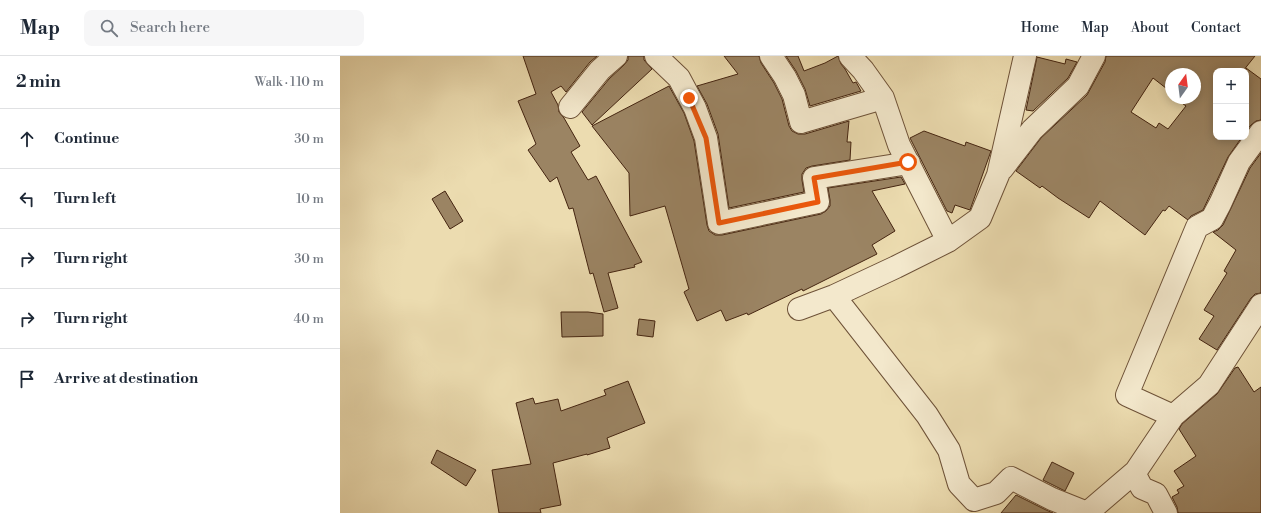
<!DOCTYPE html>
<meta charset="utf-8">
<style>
:root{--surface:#fff;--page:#f6f6f7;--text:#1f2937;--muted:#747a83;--line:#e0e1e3}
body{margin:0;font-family:"Libre Bodoni",serif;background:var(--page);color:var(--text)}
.controls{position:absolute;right:12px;top:12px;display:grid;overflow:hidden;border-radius:8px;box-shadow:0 2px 10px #0003}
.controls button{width:36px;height:36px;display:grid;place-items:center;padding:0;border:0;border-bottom:1px solid var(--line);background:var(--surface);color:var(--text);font:20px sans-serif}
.compass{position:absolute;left:825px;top:12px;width:36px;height:36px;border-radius:50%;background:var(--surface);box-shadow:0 2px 10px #0003;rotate:14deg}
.stop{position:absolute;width:12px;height:12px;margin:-9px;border:3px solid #ea580c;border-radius:50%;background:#fff}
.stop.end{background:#ea580c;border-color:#fff;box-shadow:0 1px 4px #0008}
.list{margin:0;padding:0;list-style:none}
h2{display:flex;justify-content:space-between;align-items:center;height:52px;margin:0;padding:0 16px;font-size:17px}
h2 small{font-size:13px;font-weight:400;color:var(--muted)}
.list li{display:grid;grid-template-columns:26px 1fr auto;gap:12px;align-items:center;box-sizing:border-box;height:60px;padding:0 16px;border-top:1px solid var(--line)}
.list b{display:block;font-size:15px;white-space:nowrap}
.list em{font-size:13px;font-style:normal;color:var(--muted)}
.icon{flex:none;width:22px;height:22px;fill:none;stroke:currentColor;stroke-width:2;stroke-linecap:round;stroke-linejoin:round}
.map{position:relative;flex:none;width:921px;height:457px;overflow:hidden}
header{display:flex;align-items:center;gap:24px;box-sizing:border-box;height:56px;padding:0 20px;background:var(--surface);border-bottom:1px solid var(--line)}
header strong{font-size:19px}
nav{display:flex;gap:22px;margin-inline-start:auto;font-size:14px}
.search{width:280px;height:36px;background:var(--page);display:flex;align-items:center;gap:10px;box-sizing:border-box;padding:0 14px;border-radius:8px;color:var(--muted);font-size:15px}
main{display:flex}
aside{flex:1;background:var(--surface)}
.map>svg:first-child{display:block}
</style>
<header>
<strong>Map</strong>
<div class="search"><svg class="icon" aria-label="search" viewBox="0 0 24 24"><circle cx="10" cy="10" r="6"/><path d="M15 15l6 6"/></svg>Search here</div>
<nav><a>Home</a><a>Map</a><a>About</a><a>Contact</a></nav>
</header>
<main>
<aside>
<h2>2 min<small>Walk · 110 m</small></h2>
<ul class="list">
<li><svg class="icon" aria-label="ahead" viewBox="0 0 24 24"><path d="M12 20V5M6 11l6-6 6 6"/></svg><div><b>Continue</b></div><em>30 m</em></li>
<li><svg class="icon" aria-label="left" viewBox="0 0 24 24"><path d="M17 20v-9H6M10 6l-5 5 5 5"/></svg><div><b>Turn left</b></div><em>10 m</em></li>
<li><svg class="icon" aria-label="right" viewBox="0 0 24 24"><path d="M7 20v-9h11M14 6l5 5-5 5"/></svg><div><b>Turn right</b></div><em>30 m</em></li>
<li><svg class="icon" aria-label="right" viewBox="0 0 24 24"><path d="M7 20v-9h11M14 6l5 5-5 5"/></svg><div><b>Turn right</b></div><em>40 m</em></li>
<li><svg class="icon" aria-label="arrive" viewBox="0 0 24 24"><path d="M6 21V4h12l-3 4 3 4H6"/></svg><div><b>Arrive at destination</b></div></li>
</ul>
</aside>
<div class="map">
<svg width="921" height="457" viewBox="0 0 921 457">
<rect width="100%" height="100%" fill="#ecdcb0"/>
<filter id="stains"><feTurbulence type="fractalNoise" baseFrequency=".005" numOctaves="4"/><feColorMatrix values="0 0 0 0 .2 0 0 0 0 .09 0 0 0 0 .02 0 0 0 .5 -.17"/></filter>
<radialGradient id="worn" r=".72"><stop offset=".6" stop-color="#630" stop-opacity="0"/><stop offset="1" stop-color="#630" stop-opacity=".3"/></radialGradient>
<!-- building -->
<path fill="#9b8463" stroke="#442410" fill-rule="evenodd" d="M183,0H257L250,6L226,36L221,30L211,36L218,49L219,56L224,62L240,90L231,96L248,124L256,120L302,206L294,209L295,211L268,217L278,252L264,256L253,217L250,218L233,152L229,153L217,121L210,126L188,94L196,88L178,45L196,38Z
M288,0H304V4L312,13L252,69L242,56L269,23L284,9L288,4Z
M384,0H419L421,7L434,27L442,43L449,70L452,75L458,78H465L509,65L507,86H511L510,104L472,110L466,112L462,118V124L464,136L389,152L378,78L367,48L357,30L398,18Z
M446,0H458L464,15L485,7L498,0L501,8L505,13L513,27L516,26L521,35L470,50L465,33L456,15Z
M766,0H915L903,15H876V81H902L888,101L863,154L851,160L848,164L829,150L825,155L823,154L805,179L760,145L749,162L718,142L702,130L700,132L676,115L701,82L747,39L765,6ZM831,18H855V42H839L841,43L839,45L846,50L828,73L819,67L816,72L791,56L813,22L831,36Z
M697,1L725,8L726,3L737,6L728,22L693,55L686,54Z
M906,12L921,23V64L916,65L911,69L906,75Z
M329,30L344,57L354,85L367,169L369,175L375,179H382L481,158L486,155L490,150V144L488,132L561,121L565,128L532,135L555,175L532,189L537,198L463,235L462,233L408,259L407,257L386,265L381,254L357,265L344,236L349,233L325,150L290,160L289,117L252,70Z
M584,75L625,90L626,86L651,95L630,154L615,149L612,157L607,155L570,82Z
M921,97V237L915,238L911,242L877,294L859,283L874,260L864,254L887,217L884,215L896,194L873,176L878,174L883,169L910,112Z
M105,135L123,165L110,173L92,143Z
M221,256H248L263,258V280L222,281Z
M299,263L315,265L313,281L297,279Z
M898,311L914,336L921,331V457H838L837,451L832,441L839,437L837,434L844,430L834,415L856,400L839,373L842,368L877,338L895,312Z
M288,325L305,367L267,382L270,392L247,399V398L213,407L221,449L200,453L201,457H159L152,414L191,408L176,347L193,342L195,348L218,343L221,355L266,339L264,334Z
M97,394L136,414L126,430L91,407Z
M712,406L734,417L725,435L703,424Z
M676,439L706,454L713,457H661Z"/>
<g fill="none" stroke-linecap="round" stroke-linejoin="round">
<!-- minor casing -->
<g stroke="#6e5238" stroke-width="24">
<path id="minor" d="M316,0L339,22L355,52L366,82L379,167L478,146L474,122L569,107
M431,0L445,21L454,39L461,66L543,42
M510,0L523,14L543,42L559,89L608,185
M230,51L260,14L276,0
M662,113L692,74L738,30L754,0
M494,240L587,359L609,394L619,428L634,444L656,437L671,422L712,443L747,457
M459,253L494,240L556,211L608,185L640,162L658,119L685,0
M833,360L787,339L857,171L872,163L880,148L899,106L921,76
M794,417L802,432L816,438L826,457
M747,457L796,415L833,360L869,329L921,249"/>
</g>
<!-- minor -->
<use href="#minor" stroke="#f3e8cc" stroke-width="22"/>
</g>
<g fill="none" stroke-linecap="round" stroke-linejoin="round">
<!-- route -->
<path stroke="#ea580c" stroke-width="5" d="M349,42L366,82L379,167L478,146L474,122L568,106"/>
</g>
<rect width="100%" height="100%" filter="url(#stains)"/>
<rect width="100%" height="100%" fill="url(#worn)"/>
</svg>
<div class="controls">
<button>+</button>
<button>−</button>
</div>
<svg class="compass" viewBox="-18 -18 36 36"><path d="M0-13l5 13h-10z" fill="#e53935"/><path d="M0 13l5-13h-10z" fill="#747a83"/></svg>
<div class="stop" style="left:568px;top:106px"></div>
<div class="stop end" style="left:349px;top:42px"></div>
</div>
</main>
